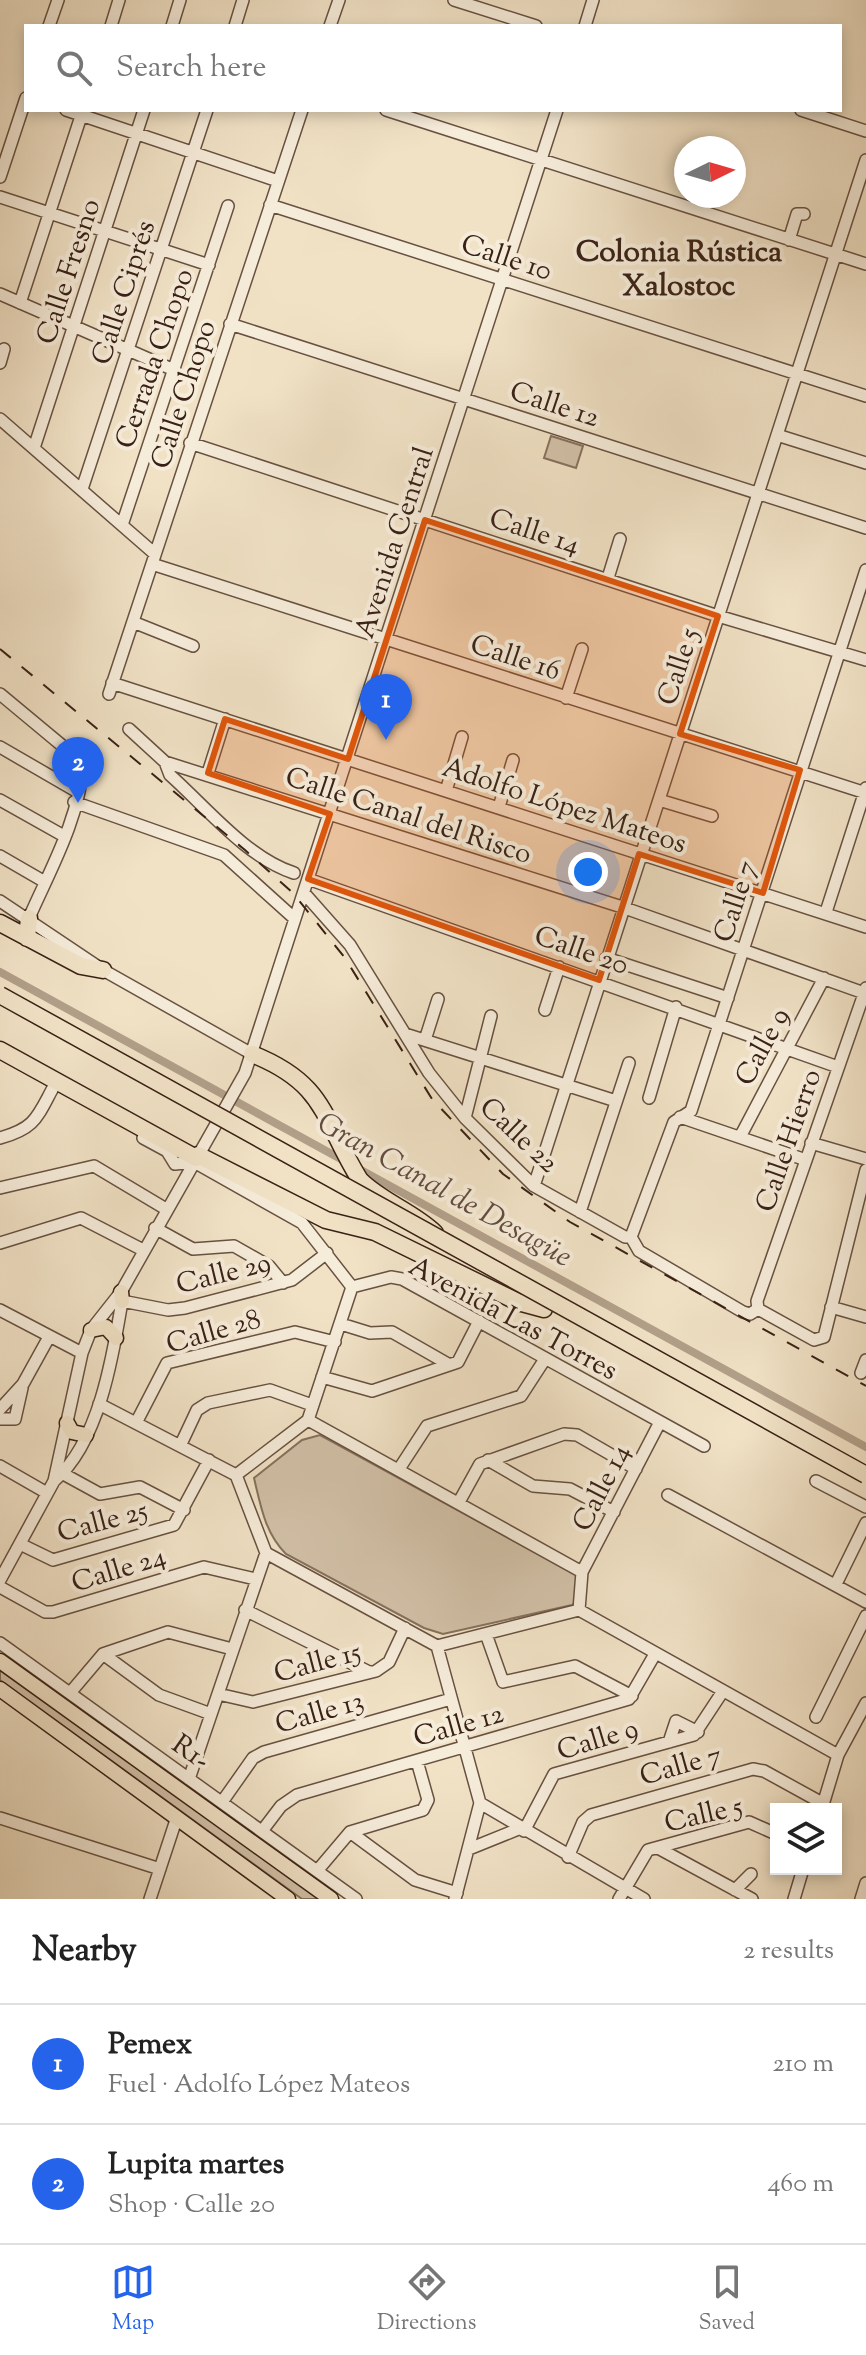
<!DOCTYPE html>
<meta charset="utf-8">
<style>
:root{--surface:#fff;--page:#f6f6f6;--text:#222;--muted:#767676;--line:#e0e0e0;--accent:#2563eb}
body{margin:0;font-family:"Sorts Mill Goudy",serif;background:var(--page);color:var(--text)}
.controls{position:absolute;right:24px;bottom:24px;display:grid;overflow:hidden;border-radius:0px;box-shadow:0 4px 12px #0003}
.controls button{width:72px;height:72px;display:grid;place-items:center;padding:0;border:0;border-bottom:2px solid var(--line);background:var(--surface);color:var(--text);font:40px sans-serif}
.compass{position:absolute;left:674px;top:136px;width:72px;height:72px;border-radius:50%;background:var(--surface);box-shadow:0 4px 12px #0003;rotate:85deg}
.you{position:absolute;left:588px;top:872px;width:28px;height:28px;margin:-20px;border:6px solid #fff;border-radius:50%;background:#1a73e8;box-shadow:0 0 0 12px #1a73e833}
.badge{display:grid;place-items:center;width:52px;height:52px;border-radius:50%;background:var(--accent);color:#fff;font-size:26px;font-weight:700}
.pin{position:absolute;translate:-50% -66px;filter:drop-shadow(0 2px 4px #0008)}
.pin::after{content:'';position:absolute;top:42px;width:28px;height:24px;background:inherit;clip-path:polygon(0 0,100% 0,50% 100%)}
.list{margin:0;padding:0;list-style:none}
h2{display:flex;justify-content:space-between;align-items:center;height:104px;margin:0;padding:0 32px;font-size:34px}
h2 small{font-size:26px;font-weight:400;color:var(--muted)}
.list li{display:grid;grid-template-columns:52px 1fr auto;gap:24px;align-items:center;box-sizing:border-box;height:120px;padding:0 32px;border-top:2px solid var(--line)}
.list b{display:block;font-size:30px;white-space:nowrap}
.list p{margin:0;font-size:26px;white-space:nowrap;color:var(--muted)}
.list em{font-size:26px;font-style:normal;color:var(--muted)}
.icon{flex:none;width:44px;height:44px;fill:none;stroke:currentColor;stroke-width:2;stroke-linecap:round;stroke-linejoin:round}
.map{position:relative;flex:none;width:866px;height:1899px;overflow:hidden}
.search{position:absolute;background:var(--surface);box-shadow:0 4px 12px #0003;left:24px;right:24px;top:24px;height:88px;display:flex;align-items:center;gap:20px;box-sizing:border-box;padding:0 28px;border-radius:0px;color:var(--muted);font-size:30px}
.sheet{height:344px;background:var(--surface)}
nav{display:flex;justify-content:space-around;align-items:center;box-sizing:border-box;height:112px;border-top:2px solid var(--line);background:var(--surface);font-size:22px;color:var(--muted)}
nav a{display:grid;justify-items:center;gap:4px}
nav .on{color:var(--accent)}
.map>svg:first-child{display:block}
</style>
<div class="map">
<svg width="866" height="1899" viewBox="0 0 866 1899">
<rect width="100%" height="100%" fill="#f1e2c6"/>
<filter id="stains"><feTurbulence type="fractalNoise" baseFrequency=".0025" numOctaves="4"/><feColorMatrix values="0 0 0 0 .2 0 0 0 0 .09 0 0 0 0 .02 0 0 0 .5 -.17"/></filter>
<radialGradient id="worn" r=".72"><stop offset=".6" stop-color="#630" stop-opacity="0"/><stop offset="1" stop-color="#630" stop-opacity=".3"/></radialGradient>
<!-- green -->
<path fill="#d2c1a8" stroke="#86715e" stroke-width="2" d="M551,436L583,446L576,468L544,458Z
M320,1435L580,1577V1598L572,1605L443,1634L424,1628L286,1554C265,1533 261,1507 254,1478L302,1440Z
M0,1665L325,1899H302L0,1680Z"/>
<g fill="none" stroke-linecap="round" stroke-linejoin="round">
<!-- canal -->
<path stroke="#b2a08a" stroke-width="8" d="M0,972L866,1447"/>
<!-- minor casing -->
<g stroke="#675141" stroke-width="14">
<path id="minor" d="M454,0L536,26
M49,26L58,0
M111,26L119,0
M172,26L180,0
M235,26L243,0
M330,26L339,0
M585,26L593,0
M66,110L278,181
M386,110L866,264
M801,110L866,131
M0,177L26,98
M0,197L209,265
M270,205L866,396
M789,240L797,214H804
M0,294L174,370
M20,303L83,110
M230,324L866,528
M0,363L4,349
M0,419L155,554
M777,435L866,463
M190,443L718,616L866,660
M34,448L144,110
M82,489L207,110
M122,525L228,206
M152,564L866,793
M608,578L620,539
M133,622L193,646
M112,683L866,927
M0,694L83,763C80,818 50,870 29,918
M109,694L302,110
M566,698L582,649
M129,729L165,762L170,775C207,808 246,857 294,873
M0,747L76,791
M165,762L622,907L864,993
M208,773L225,719
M446,791L462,737
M0,800L64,836
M659,800L712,816
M74,802L224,855L295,919
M499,807L513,760
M0,856L45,882
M308,879L838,1067
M304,893L350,945L429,1073L465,1118L534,1186L625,1237H631
M0,901L103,970L252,1054
M826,912L866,788
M606,958L728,998
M545,1010L559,967
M405,1034L616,1101
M425,1040L438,999
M649,1098L676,1007
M680,1117L806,1160
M465,1118L491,1016
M740,1137L824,978
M0,1138C36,1128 37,1117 54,1086
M143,1138L167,1151L175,1164L194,1162
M811,1143L866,1159
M194,1162L302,1223L352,1287
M534,1186L866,160
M0,1188L94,1166L166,1209
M580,1212L629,1063
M155,1228L193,1249L234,1246L269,1266L283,1283
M631,1237L674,1122L691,1111L866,570
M631,1237L639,1251L743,1312L750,1314L758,1309
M0,1243L81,1218L143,1250
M352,1287L391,1277L402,1279L704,1446
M831,1307L866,1317
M758,1309L757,1301L866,988
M758,1309L814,1340L824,1337L866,1170
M0,1310L82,1353
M341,1324L370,1333L392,1332L448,1364
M861,1373L866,1360
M322,1377L372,1391L458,1362L479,1321
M99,1404L236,1475L266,1553L437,1646L579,1610L838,1755
M0,1409L23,1384L49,1337
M0,1419H15L22,1388
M308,1420L582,1572
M136,1423L167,1363L295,1332L335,1342
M181,1444L197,1410L208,1403L270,1390L312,1405
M488,1460L533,1486L570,1489L614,1512
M0,1466L47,1493
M399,1469L427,1426L521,1396L545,1359
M58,1471L100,1494L140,1487L184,1510
M236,1475L308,1420L352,1287
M54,1481L82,1353L91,1330L121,1292L245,1073L557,110
M816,1481L866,1507
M668,1495L866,1602
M459,1502L480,1464L564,1434L577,1435L636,1469
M20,1544L53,1560L174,1525L209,1460
M582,1572L660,1422
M0,1580L54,1481C99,1443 113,1356 122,1301L168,1310L185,1308L292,1280L327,1253
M836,1584L866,1523
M0,1587L45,1612H53L204,1567L255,1579
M245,1610L369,1672
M579,1610L582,1572
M486,1634L503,1682L575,1666L632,1696
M0,1643L356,1899
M437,1646L480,1803L455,1899
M103,1654L159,1695L211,1714
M70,1693L103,1654L168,1632L232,1649
M218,1694L253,1702L376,1671L389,1662L405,1628
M816,1717L866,1616
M669,1742L676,1721L698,1732
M189,1779L266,1553
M222,1802L253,1758L264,1752L451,1699
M480,1803L644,1899
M822,1808L838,1755L866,1703
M0,1818L160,1869
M262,1831L281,1806L297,1795L629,1699L655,1654
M524,1831L554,1774L694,1735L723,1691
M350,1832L415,1880L457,1893
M658,1848L752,1899
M469,1849L521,1828
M568,1857L583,1822L591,1815L753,1769L764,1771L824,1804
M317,1871L350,1832L423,1810L428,1800L417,1761
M735,1890L751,1874
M150,1899L177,1817
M619,1899L648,1850L749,1822L776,1834
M794,1899L803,1869
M861,1899L866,1883"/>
</g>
<!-- major casing -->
<g stroke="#392115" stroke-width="17">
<path id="major" d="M121,1292L122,1301
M91,1330L106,1327L116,1338
M67,1423L72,1432L86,1435
M0,1661L331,1899
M0,1689L288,1899"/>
</g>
<!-- highway casing -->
<g stroke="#392115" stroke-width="19">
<path id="highway" d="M0,923L81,966L103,970
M27,938L29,918
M0,1050L196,1158
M252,1054C327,1084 322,1119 360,1180C382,1202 412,1211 435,1233
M198,1155L326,1220L375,1232L518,1302L544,1309"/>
</g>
<!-- minor -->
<use href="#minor" stroke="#f6ecda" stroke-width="11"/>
<!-- major -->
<use href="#major" stroke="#f1e2c6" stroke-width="14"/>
<!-- highway -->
<use href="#highway" stroke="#f1e2c6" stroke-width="16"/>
<!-- rail -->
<path stroke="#392115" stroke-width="2" stroke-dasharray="14 14" stroke-linecap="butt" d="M0,649L245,850L293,893L345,958L432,1099L503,1174L570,1222L866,1386"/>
<!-- highway-bridge casing -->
<g stroke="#392115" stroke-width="19" stroke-linecap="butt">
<path id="highway-bridge" d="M0,995L866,1475"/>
</g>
<!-- highway-bridge -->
<use href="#highway-bridge" stroke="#f1e2c6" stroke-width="16"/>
</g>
<!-- marked area -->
<path fill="#df560c" fill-opacity="0.2" stroke="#df560c" stroke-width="6" stroke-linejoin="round" d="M425,520L718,616L680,734L800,770L763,893L639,854L599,980L308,879L330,814L208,773L225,719L348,759Z"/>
<g text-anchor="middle" stroke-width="8" stroke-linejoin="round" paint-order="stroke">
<!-- street labels -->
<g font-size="28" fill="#392115" stroke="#f6ecda">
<text transform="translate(507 256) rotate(18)" y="10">Calle 10</text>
<text transform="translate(67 271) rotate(-72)" y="10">Calle Fresno</text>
<text transform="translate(122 292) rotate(-72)" y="10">Calle Ciprés</text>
<text transform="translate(153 358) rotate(-71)" y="10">Cerrada Chopo</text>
<text transform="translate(182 394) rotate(-72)" y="10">Calle Chopo</text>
<text transform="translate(555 403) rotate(18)" y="10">Calle 12</text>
<text transform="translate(535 530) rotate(18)" y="10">Calle 14</text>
<text transform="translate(393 542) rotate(-72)" y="10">Avenida Central</text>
<text transform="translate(516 656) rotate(18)" y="10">Calle 16</text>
<text transform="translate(677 666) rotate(-72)" y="10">Calle 5</text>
<text transform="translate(565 804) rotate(18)" y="10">Adolfo López Mateos</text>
<text transform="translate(409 814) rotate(18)" y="10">Calle Canal del Risco</text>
<text transform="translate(734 901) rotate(-72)" y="10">Calle 7</text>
<text transform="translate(582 949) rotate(19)" y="10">Calle 20</text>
<text transform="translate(761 1046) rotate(-62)" y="10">Calle 9</text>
<text transform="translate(520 1134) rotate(43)" y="10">Calle 22</text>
<text transform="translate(787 1140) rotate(-71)" y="10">Calle Hierro</text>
<text transform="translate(223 1272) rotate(-14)" y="10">Calle 29</text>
<text transform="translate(514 1317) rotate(28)" y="10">Avenida Las Torres</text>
<text transform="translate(213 1330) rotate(-16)" y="10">Calle 28</text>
<text transform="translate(600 1487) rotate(-63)" y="10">Calle 14</text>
<text transform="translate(102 1520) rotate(-15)" y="10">Calle 25</text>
<text transform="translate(118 1568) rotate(-17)" y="10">Calle 24</text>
<text transform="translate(317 1661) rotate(-15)" y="10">Calle 15</text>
<text transform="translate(319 1711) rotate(-16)" y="10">Calle 13</text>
<text transform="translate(458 1724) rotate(-16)" y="10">Calle 12</text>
<text transform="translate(597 1738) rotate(-17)" y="10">Calle 9</text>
<text transform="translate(192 1751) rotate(35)" y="10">R1-</text>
<text transform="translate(680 1764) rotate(-16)" y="10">Calle 7</text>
<text transform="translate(703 1813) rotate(-13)" y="10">Calle 5</text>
</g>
<!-- neighbourhood labels -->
<g font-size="30" font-weight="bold" fill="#392115" stroke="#f6ecda">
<text x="679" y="261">Colonia Rústica<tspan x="679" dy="34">Xalostoc</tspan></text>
</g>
<!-- water labels -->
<g font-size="30" font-style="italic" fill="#634d3e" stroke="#f6ecda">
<text transform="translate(445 1189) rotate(29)" y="10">Gran Canal de Desagüe</text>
</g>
</g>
<rect width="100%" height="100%" filter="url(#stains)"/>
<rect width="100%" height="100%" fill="url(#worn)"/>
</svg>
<div class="controls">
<button><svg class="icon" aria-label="layers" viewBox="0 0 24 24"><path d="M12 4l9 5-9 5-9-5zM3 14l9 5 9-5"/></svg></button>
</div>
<svg class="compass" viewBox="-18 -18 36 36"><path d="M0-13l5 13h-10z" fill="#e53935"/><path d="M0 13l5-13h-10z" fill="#767676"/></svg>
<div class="you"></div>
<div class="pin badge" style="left:386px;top:740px">1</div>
<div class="pin badge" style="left:78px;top:803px">2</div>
<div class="search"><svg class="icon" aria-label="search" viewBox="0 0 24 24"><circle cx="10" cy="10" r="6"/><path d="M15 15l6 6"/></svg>Search here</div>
</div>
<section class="sheet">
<h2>Nearby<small>2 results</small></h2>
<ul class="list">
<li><span class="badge">1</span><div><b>Pemex</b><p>Fuel · Adolfo López Mateos</p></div><em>210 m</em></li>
<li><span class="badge">2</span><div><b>Lupita martes</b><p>Shop · Calle 20</p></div><em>460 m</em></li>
</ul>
</section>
<nav>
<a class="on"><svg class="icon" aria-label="map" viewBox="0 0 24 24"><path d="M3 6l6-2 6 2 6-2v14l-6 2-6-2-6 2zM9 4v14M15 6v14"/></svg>Map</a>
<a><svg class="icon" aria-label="directions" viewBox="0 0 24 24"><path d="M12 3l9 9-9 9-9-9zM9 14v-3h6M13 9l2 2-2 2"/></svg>Directions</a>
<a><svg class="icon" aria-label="saved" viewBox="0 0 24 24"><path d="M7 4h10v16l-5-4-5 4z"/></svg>Saved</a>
</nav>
